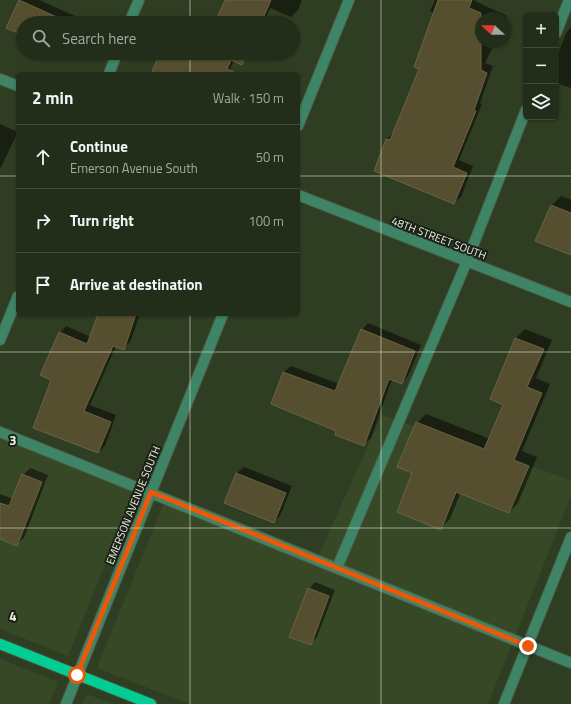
<!DOCTYPE html>
<meta charset="utf-8">
<style>
:root{--surface:#232e1a;--page:#2f3a27;--text:#f1f3f6;--muted:#a3a8a2;--line:#404a39}
body{margin:0;font-family:"Titillium Web",sans-serif;background:var(--page);color:var(--text)}
.controls{position:absolute;right:12px;top:12px;display:grid;overflow:hidden;border-radius:6px;box-shadow:0 1px 3px #0004}
.controls button{width:36px;height:36px;display:grid;place-items:center;padding:0;border:0;border-bottom:1px solid var(--line);background:var(--surface);color:var(--text);font:20px sans-serif}
.compass{position:absolute;left:475px;top:12px;width:36px;height:36px;border-radius:50%;background:var(--surface);box-shadow:0 1px 3px #0004;rotate:292deg}
.stop{position:absolute;width:12px;height:12px;margin:-9px;border:3px solid #ea580c;border-radius:50%;background:#fff}
.stop.end{background:#ea580c;border-color:#fff;box-shadow:0 1px 4px #0008}
.list{margin:0;padding:0;list-style:none}
h2{display:flex;justify-content:space-between;align-items:center;height:52px;margin:0;padding:0 16px;font-size:17px}
h2 small{font-size:13px;font-weight:400;color:var(--muted)}
.list li{display:grid;grid-template-columns:26px 1fr auto;gap:12px;align-items:center;box-sizing:border-box;height:64px;padding:0 16px;border-top:1px solid var(--line)}
.list b{display:block;font-size:15px;white-space:nowrap}
.list p{margin:0;font-size:13px;white-space:nowrap;color:var(--muted)}
.list em{font-size:13px;font-style:normal;color:var(--muted)}
.icon{flex:none;width:22px;height:22px;fill:none;stroke:currentColor;stroke-width:2;stroke-linecap:round;stroke-linejoin:round}
.map{position:relative;flex:none;width:571px;height:704px;overflow:hidden}
.search{position:absolute;background:var(--surface);box-shadow:0 1px 3px #0004;left:16px;top:16px;width:284px;height:44px;display:flex;align-items:center;gap:10px;box-sizing:border-box;padding:0 14px;border-radius:22px;color:var(--muted);font-size:15px}
.panel{position:absolute;background:var(--surface);box-shadow:0 1px 3px #0004;left:16px;top:72px;width:284px;height:244px;border-radius:6px}
.map>svg:first-child{display:block}
</style>
<div class="map">
<svg width="571" height="704" viewBox="0 0 571 704">
<rect width="100%" height="100%" fill="#2f3d22"/>
<!-- built -->
<path fill="#374827" d="M382,415L571,480V496L488,704H189L97,668L167,495L319,554Z
M0,430L138,484L68,656L0,629Z
M0,659L58,682L49,704H0Z
M87,694L113,704H82Z"/>
<!-- shadow -->
<path fill="#0007" d="M19,0H39L82,19L80,23H23V34Z
M227,0H302L298,10L291,17L270,8L264,23H216Z
M435,0H475V1L507,16L505,20V18H481V42H495L485,63L493,66L480,103L482,104L459,160L473,166L461,197L454,203L387,139L393,133L420,69L434,13L430,11Z
M571,27V88L556,83V59L566,33Z
M164,53L194,55L196,53H250L248,57L242,64L234,60L228,74H152Z
M0,124L18,132L0,169Z
M561,196L571,200V254L537,240L552,205Z
M99,314H140L130,342L123,348L116,346L90,405L116,415L105,446L98,452L53,380L60,333L66,326L91,337Z
M368,323L421,345L408,376L402,383L392,379L371,438L364,444L337,430L272,404L284,372L291,366L339,384L362,330Z
M525,329L552,340L536,378L550,384L522,451L537,457L518,503L509,512L461,492L450,519L441,528L413,473L417,423L426,414L490,439L504,404L516,338Z
M244,467L292,486L280,516L273,522L225,503L237,473Z
M30,468L48,475L24,538L17,544L0,537V494L13,499L23,475Z
M315,582L335,590L317,637L310,644L309,589Z"/>
<!-- building -->
<path fill="#554e2f" stroke="#6a6344" d="M19,0L70,23H23V35L6,28Z
M225,0H271L261,23H215Z
M438,0H472L469,8L481,13V70L487,73L474,110L476,111L453,167L467,173L454,204L374,171L386,139L390,140L419,69L414,67Z
M160,53H189L200,58L202,53H247L242,65L231,60L227,69L238,74H151Z
M551,205L571,213V255L535,241Z
M98,314H136L124,350L113,346L84,411L111,422L98,453L33,428L51,380L40,375L59,332L87,344Z
M361,329L415,351L402,384L389,379L364,446L335,435L336,431L271,404L283,372L335,391Z
M515,338L544,349L527,387L542,393L514,460L529,466L509,513L456,492L441,530L397,512L412,473L397,467L416,422L484,449L503,405L490,399Z
M236,473L286,493L274,523L224,503Z
M22,474L42,482L17,546L0,539V503L9,506Z
M308,588L329,596L311,645L289,637Z"/>
<g fill="none" stroke-linecap="round" stroke-linejoin="round">
<!-- minor casing -->
<g stroke="#4d5a41" stroke-width="12">
<path id="minor" d="M129,23L139,0
M556,33L569,0
M109,74L117,53
M0,79L18,86
M298,126L349,0
M298,195L571,302
M0,340L18,296
M0,432L571,663
M337,568L467,261L526,110
M66,704L223,314
M504,704L571,537"/>
</g>
<!-- major casing -->
<g stroke="#4d5a41" stroke-width="12">
<path id="major" d="M0,644L151,704"/>
</g>
<!-- minor -->
<use href="#minor" stroke="#3e8467" stroke-width="10"/>
<!-- major -->
<use href="#major" stroke="#00ce95" stroke-width="10"/>
</g>
<g fill="none" stroke-linecap="round" stroke-linejoin="round">
<!-- route -->
<path stroke="#ea580c" stroke-width="5" d="M77,675L151,492L528,646"/>
</g>
<!-- grid -->
<path fill="none" stroke="#eaf3e3" stroke-width="1" stroke-opacity="0.55" d="M190,0V23M381,0V704M190,53V74M0,176H18M298,176H571M190,314V704M0,352H571M0,528H571"/>
<g text-anchor="middle" stroke-width="4" stroke-linejoin="round" paint-order="stroke">
<!-- street labels -->
<g font-size="11" fill="#eaf3e3" stroke="#1b2116">
<text transform="translate(439 238) rotate(21)" y="4">48TH STREET SOUTH</text>
<text transform="translate(133 505) rotate(-68)" y="4">EMERSON AVENUE SOUTH</text>
</g>
</g>
<g font-size="13" text-anchor="middle" font-weight="bold" fill="#eaf3e3" stroke="#1b2116" stroke-width="4" stroke-linejoin="round" paint-order="stroke">
<text x="13" y="445">3</text>
<text x="13" y="621">4</text>
</g>
</svg>
<div class="controls">
<button>+</button>
<button>−</button>
<button><svg class="icon" aria-label="layers" viewBox="0 0 24 24"><path d="M12 4l9 5-9 5-9-5zM3 14l9 5 9-5"/></svg></button>
</div>
<svg class="compass" viewBox="-18 -18 36 36"><path d="M0-13l5 13h-10z" fill="#e53935"/><path d="M0 13l5-13h-10z" fill="#a3a8a2"/></svg>
<div class="stop" style="left:77px;top:675px"></div>
<div class="stop end" style="left:528px;top:646px"></div>
<div class="search"><svg class="icon" aria-label="search" viewBox="0 0 24 24"><circle cx="10" cy="10" r="6"/><path d="M15 15l6 6"/></svg>Search here</div>
<section class="panel">
<h2>2 min<small>Walk · 150 m</small></h2>
<ul class="list">
<li><svg class="icon" aria-label="ahead" viewBox="0 0 24 24"><path d="M12 20V5M6 11l6-6 6 6"/></svg><div><b>Continue</b><p>Emerson Avenue South</p></div><em>50 m</em></li>
<li><svg class="icon" aria-label="right" viewBox="0 0 24 24"><path d="M7 20v-9h11M14 6l5 5-5 5"/></svg><div><b>Turn right</b></div><em>100 m</em></li>
<li><svg class="icon" aria-label="arrive" viewBox="0 0 24 24"><path d="M6 21V4h12l-3 4 3 4H6"/></svg><div><b>Arrive at destination</b></div></li>
</ul>
</section>
</div>
